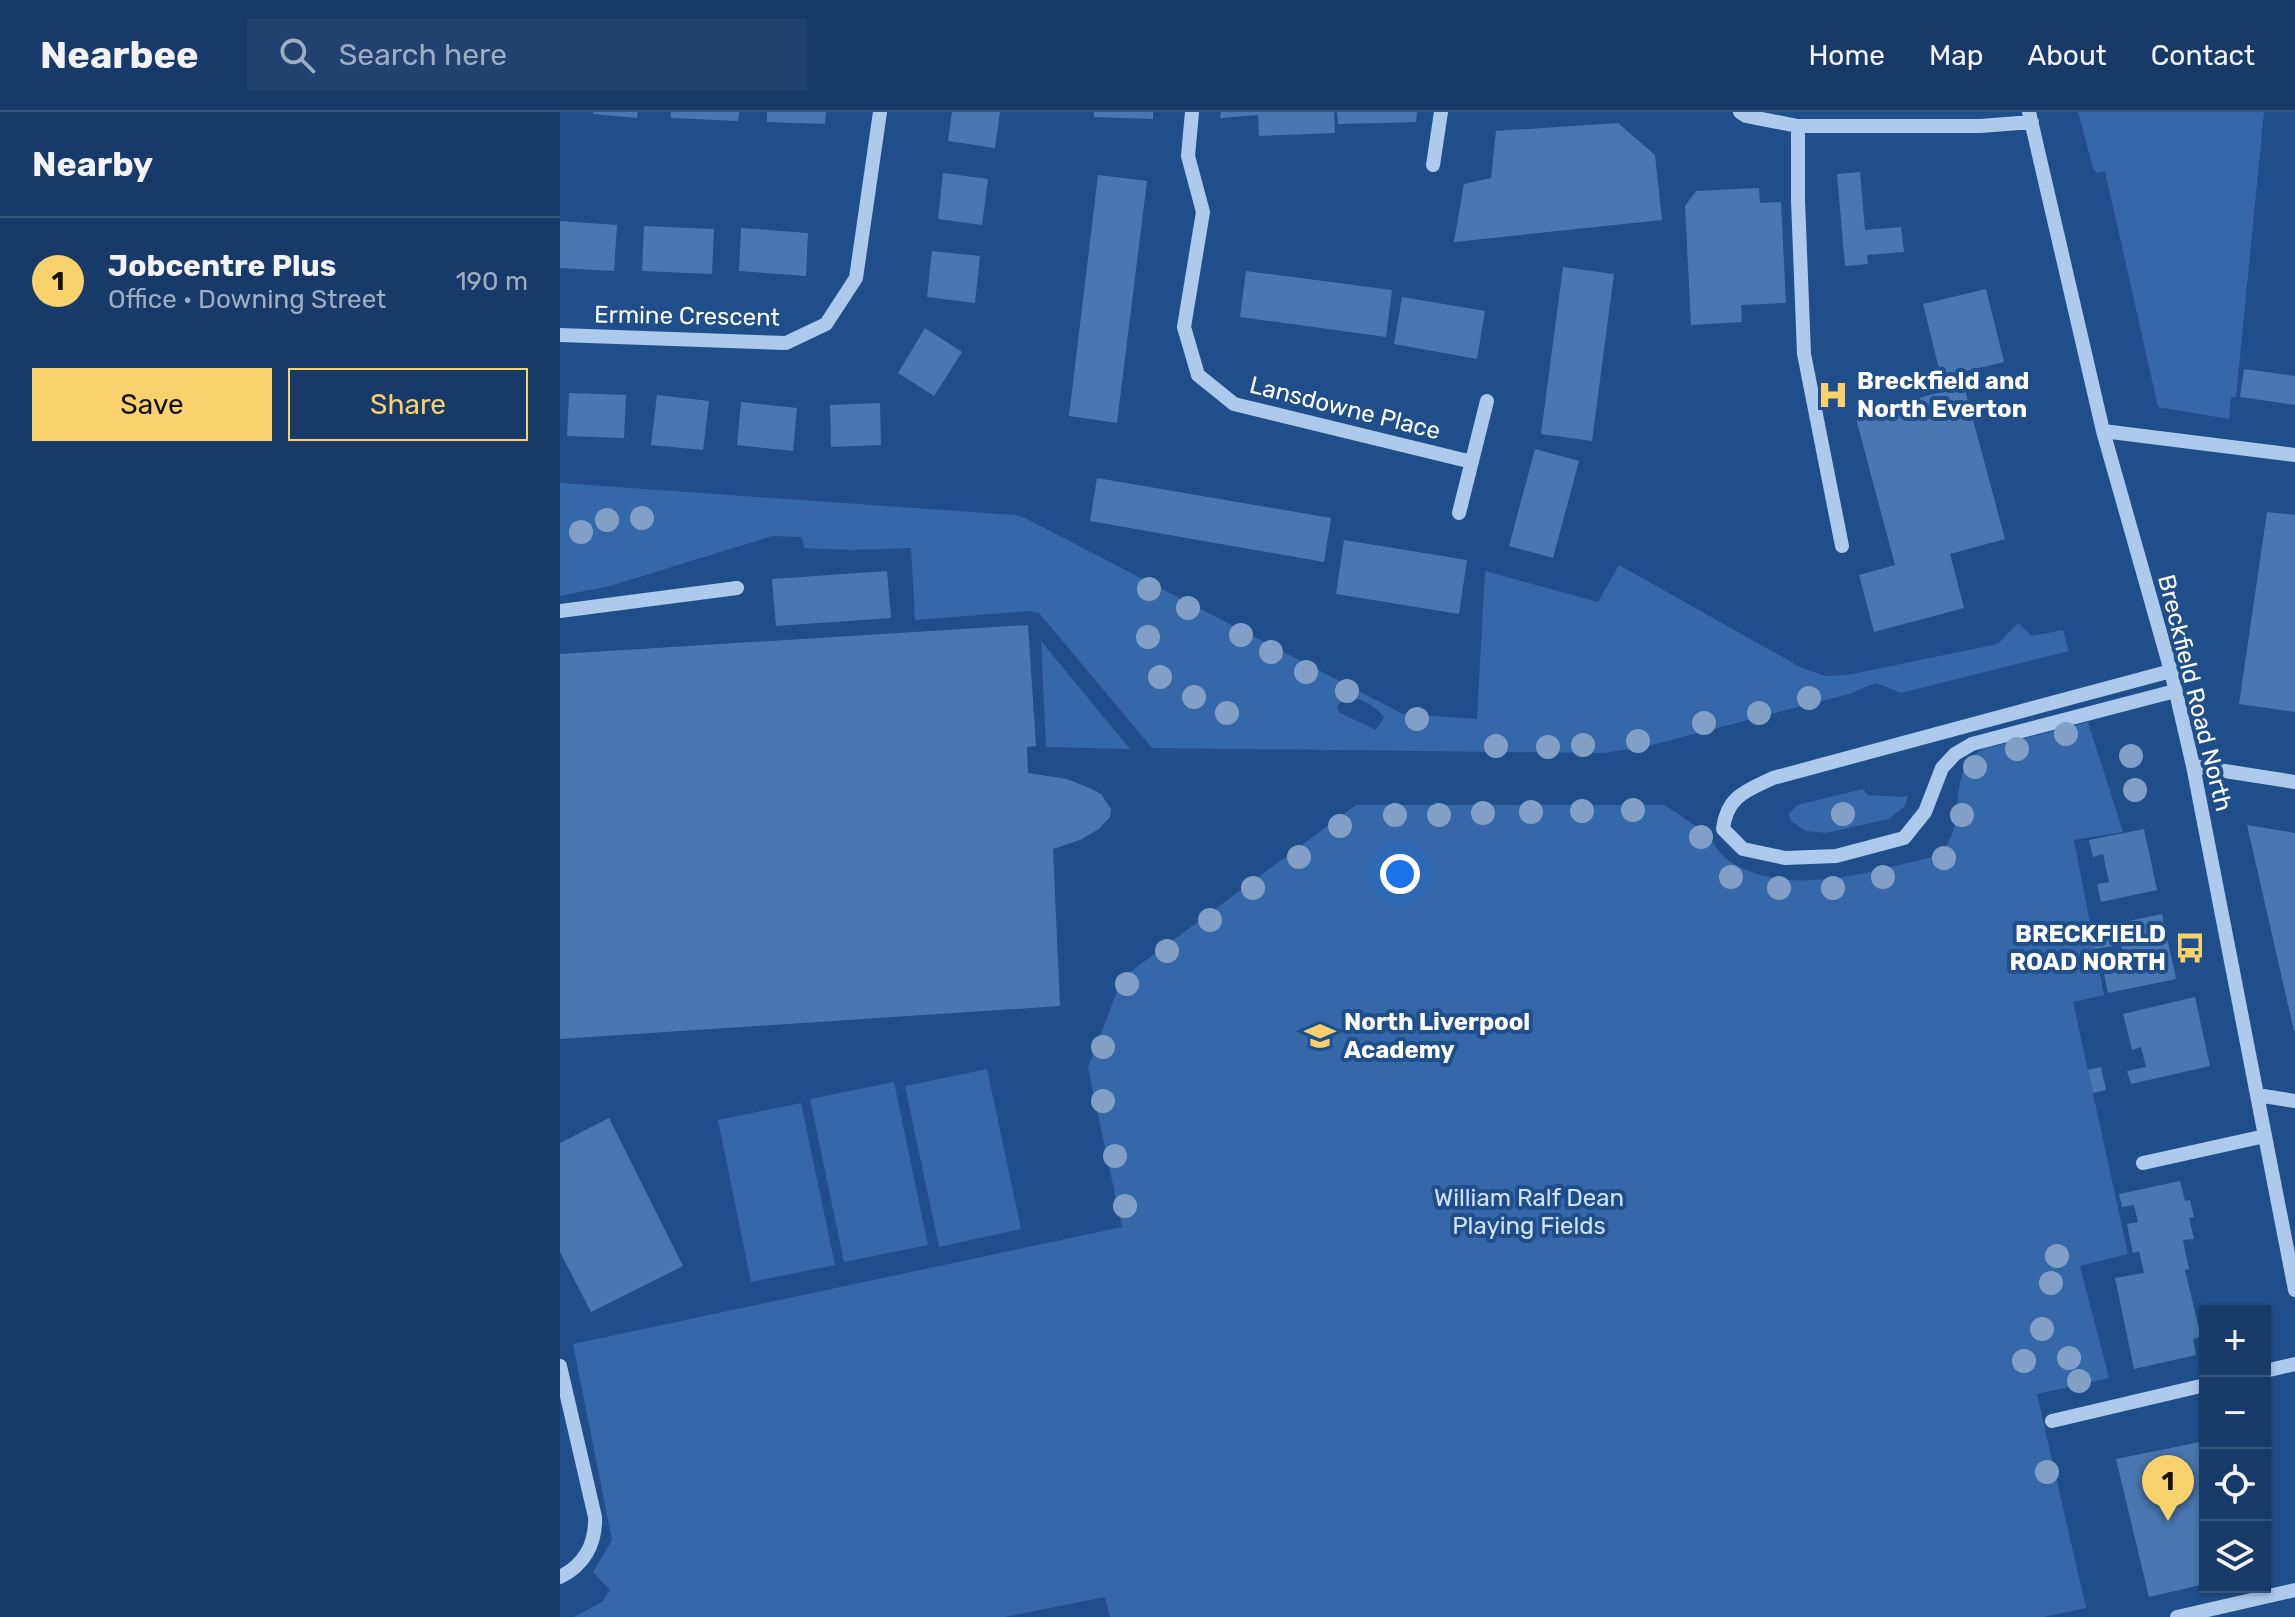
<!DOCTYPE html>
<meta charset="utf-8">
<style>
:root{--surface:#183a68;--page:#21416e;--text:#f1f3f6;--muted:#9fadc0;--line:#36547c;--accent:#f9d16d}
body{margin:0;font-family:Rubik,sans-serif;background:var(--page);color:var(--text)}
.controls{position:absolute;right:24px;bottom:24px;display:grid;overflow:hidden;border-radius:0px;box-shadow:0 2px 6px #0004}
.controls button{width:72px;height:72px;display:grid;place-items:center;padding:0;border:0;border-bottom:2px solid var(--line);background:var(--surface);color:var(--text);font:40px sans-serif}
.you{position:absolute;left:840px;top:762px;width:28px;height:28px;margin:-20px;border:6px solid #fff;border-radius:50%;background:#1a73e8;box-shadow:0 0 0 12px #1a73e833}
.badge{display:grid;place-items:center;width:52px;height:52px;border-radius:50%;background:var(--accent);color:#111;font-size:26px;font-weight:700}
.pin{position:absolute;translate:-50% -66px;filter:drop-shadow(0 2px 4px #0008)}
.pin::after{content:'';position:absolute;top:42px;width:28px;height:24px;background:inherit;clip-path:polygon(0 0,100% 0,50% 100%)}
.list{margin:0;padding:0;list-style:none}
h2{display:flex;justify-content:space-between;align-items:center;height:104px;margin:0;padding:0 32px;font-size:34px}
h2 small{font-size:26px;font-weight:400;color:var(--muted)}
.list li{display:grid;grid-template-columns:52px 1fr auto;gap:24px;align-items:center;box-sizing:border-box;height:128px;padding:0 32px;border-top:2px solid var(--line)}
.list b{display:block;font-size:30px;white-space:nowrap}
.list p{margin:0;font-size:26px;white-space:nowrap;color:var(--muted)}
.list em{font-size:26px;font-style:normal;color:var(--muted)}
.actions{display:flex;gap:16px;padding:24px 32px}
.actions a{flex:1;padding:18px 0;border:2px solid var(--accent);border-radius:0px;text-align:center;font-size:28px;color:var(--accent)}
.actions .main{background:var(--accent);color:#111}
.icon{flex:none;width:44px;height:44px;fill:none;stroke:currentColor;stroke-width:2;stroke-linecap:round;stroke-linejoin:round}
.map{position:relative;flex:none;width:1735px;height:1505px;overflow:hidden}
header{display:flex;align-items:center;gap:48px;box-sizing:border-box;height:112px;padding:0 40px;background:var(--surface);border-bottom:2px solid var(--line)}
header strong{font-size:38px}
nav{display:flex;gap:44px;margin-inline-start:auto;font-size:28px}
.search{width:560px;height:72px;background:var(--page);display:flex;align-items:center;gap:20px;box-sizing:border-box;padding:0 28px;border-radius:0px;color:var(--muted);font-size:30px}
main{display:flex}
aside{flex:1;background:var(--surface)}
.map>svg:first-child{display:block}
</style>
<header>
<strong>Nearbee</strong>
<div class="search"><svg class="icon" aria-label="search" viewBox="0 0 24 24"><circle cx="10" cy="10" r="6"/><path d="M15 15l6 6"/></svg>Search here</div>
<nav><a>Home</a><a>Map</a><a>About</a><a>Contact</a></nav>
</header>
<main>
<aside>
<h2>Nearby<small></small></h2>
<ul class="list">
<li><span class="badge">1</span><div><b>Jobcentre Plus</b><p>Office · Downing Street</p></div><em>190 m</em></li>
</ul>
<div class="actions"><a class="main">Save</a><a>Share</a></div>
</aside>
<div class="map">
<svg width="1735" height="1505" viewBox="0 0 1735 1505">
<rect width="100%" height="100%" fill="#204e8b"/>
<!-- green -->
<path fill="#3468a8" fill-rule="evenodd" d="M1518,0H1704L1676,285H1671L1669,307L1598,295L1545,59L1537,61L1533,56Z
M0,371L454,403L465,406L843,602L917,607L925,459L1038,490L1059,453L1240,555L1265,564L1287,563L1438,532L1458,511L1472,524L1503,518L1509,539L1341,581L1316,571L1289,582L1084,635L1043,641L592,636L479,501L470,499L355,508L351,436L291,438L244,436L242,425L212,424L50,474L0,484ZM787,585C801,585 816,595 824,605L816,618L780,601L777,595L781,589Z
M481,529L570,637L486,635Z
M1528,610L1563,720L1514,728L1544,883L1513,890L1568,1142L1520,1154L1549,1266L1477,1282L1526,1496L1483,1505H550L545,1485L445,1505H14L42,1490L50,1478L33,1460L52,1428L13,1232L562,1115L528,956L562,866L796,693H1104C1120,703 1136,713 1149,726C1156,734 1160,743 1169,749C1230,787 1305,760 1369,746C1373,744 1377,743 1380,740C1410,716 1383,658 1423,637Z
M1303,677L1308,683L1343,685L1348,683L1345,694L1329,707L1266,721L1246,719L1231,709L1229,702L1237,693Z
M427,957L461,1117L379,1135L345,974Z
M334,970L368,1133L284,1150L250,987Z
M241,991L275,1153L191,1170L158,1008Z"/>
<!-- building -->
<path fill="#4977b2" d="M33,0H78L77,6L33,2Z
M111,0H179L178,9L111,6Z
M207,0H266L265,12L207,10Z
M392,0H440L435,36L388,29Z
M534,0H593V7L534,5Z
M661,0H774L775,21L699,24L698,3L660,6Z
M777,0H857L856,10L778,12Z
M1058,11L1095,43L1102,108L894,130L904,72L931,66L936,19Z
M1300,60L1305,118L1341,115L1344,140L1307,143L1308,152L1285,154L1277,62Z
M383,61L428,67L422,113L378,107Z
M538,63L587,69L557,311L509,304Z
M1199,76L1200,91L1221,90L1226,191L1181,193L1182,210L1131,213L1125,94L1136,79Z
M0,109L57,113L54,159L0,156Z
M84,114L154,117L152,162L82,159Z
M181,116L248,121L246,164L179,159Z
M372,139L420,144L415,191L367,185Z
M1003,155L1054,162L1032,329L981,322Z
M686,159L832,178L826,225L680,205Z
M1426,177L1444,250L1381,265L1363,192Z
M842,185L925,199L917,247L834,232Z
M365,216L402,240L374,284L338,261Z
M1684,257L1735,264V293L1680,285Z
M1404,274L1445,427L1390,442L1404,496L1314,520L1299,463L1335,453L1295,303Z
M9,281L66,283L64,326L7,324Z
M97,283L149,289L143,338L91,333Z
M181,290L237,296L233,339L177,333Z
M320,291L321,333L271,335L270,293Z
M975,337L1019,349L993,446L949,434Z
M537,366L771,406L764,450L530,409Z
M1707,400L1735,403V600L1679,592Z
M784,428L907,448L899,502L776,482Z
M327,459L331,506L216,514L212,467Z
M468,513L476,634L467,635L468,661L507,667L532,677L541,682L551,697L550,705L539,717L520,728L493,737L500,894L0,927V542Z
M1687,713L1735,721V919H1734Z
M1584,717L1597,778L1541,790L1537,772L1549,770L1543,742L1533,745L1529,728Z
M1602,802L1616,867L1548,881L1544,862L1567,858L1561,833L1535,837L1531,817Z
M1635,885L1650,954L1571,972L1567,959L1586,955L1581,935L1572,938L1563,902Z
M1541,955L1546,978L1533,981L1528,958Z
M49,1006L123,1154L31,1200L0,1140V1031Z
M1620,1069L1625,1089L1630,1088L1634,1105L1629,1106L1634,1127L1623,1128L1629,1157L1625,1158L1641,1225L1633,1227L1636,1243L1574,1257L1555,1166L1584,1161L1579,1139L1573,1141L1567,1112L1578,1110L1574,1093L1562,1095L1559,1082Z
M1645,1329V1472L1589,1485L1556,1347Z"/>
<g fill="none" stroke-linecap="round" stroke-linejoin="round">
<!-- minor -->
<path stroke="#adc9eb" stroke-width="14" d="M632,0L628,44L643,100L624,215L638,263L674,292L912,350
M1180,0L1186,4L1238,14H1420L1472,10
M1469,0L1543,319L1611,559L1633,654L1735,1178
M1238,14V88L1244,242L1282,434
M873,53L881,0
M0,223L226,231L266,212L296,166L320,0
M1543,319L1735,343
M899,401L927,289
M0,499L177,476
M1611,559L1213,666C1186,679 1167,684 1163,717L1183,737L1225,746L1276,744L1344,726L1365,700L1382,656L1395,642L1412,632L1615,579
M1633,654L1735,670
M1697,983L1735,989
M1583,1051L1705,1024
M0,1254L35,1405C36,1432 24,1453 0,1465
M1705,1259L1735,1252
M1492,1309L1645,1273
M1617,1505L1735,1478"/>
</g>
<!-- trees -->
<g fill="#82a0c7">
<circle cx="82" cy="406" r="12"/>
<circle cx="47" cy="408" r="12"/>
<circle cx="21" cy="420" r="12"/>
<circle cx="589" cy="477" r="12"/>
<circle cx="628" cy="496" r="12"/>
<circle cx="681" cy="523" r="12"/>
<circle cx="588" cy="525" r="12"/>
<circle cx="711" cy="540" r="12"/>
<circle cx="746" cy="560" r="12"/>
<circle cx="600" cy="565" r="12"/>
<circle cx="787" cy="579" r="12"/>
<circle cx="634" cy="585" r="12"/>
<circle cx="1249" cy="586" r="12"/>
<circle cx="667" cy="601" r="12"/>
<circle cx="1199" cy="601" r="12"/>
<circle cx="857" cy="607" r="12"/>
<circle cx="1144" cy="611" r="12"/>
<circle cx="1506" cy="622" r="12"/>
<circle cx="1078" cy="629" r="12"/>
<circle cx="1023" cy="633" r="12"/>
<circle cx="936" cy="634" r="12"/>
<circle cx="988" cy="635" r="12"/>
<circle cx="1457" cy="637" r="12"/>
<circle cx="1571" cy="644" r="12"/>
<circle cx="1415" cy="655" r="12"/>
<circle cx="1575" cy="678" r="12"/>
<circle cx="1073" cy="698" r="12"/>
<circle cx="1022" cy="699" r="12"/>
<circle cx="971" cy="700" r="12"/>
<circle cx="923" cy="701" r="12"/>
<circle cx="1283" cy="702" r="12"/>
<circle cx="835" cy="703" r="12"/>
<circle cx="879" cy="703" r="12"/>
<circle cx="1402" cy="703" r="12"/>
<circle cx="780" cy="714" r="12"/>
<circle cx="1141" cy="725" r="12"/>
<circle cx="739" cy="745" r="12"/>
<circle cx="1384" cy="746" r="12"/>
<circle cx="1171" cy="765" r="12"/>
<circle cx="1323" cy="765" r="12"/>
<circle cx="693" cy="776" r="12"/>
<circle cx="1219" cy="776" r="12"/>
<circle cx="1273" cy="776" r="12"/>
<circle cx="650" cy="808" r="12"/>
<circle cx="607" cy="839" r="12"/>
<circle cx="567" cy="872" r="12"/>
<circle cx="543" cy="935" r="12"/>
<circle cx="543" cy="989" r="12"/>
<circle cx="555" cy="1044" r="12"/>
<circle cx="565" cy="1094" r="12"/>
<circle cx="1497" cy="1144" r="12"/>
<circle cx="1491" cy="1171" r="12"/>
<circle cx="1482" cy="1217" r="12"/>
<circle cx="1509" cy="1246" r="12"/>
<circle cx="1464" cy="1249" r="12"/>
<circle cx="1519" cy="1269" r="12"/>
<circle cx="1487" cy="1360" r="12"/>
</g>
<!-- icons -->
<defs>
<g id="hospital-bare" transform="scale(2.4)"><path d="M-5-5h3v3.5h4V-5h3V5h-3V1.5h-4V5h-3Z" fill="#f9d16d" stroke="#204e8b" stroke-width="2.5" paint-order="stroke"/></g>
<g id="bus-bare" transform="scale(2.4)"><path d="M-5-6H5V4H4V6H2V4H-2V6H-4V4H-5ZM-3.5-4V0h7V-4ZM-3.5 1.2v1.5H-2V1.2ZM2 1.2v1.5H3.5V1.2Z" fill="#f9d16d" stroke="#204e8b" stroke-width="2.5" paint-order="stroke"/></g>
<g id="school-bare" transform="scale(2.4)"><path d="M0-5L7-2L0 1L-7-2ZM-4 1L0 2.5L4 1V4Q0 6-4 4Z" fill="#f9d16d" stroke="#204e8b" stroke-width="2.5" paint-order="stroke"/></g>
</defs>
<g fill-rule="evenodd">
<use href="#hospital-bare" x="1273" y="283"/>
<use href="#bus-bare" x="1630" y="836"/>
<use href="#school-bare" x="760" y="924"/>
</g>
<g text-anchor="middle" stroke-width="8" stroke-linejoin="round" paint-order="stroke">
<!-- street labels -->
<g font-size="24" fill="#fff" stroke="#204e8b">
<text transform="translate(127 204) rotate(1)" y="8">Ermine Crescent</text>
<text transform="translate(785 296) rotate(14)" y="8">Lansdowne Place</text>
<text transform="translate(1635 581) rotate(76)" y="8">Breckfield Road North</text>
</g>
<!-- poi labels -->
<g font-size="24" font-weight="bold" fill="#fff" stroke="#204e8b" text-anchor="start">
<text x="1297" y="277">Breckfield and<tspan x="1297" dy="28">North Everton</tspan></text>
<text x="1606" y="830" text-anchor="end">BRECKFIELD<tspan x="1606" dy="28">ROAD NORTH</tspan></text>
<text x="784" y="918">North Liverpool<tspan x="784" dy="28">Academy</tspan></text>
</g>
<!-- park labels -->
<g font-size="24" fill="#d2e3f8" stroke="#204e8b">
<text x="969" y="1094">William Ralf Dean<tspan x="969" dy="28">Playing Fields</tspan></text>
</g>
</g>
</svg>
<div class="controls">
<button>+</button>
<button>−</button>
<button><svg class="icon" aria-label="locate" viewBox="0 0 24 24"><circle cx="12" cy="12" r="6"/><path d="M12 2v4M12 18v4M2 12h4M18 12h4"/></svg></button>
<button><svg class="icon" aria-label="layers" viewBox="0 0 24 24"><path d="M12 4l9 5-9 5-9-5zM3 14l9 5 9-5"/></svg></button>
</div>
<div class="you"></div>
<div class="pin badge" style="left:1608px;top:1409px">1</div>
</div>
</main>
